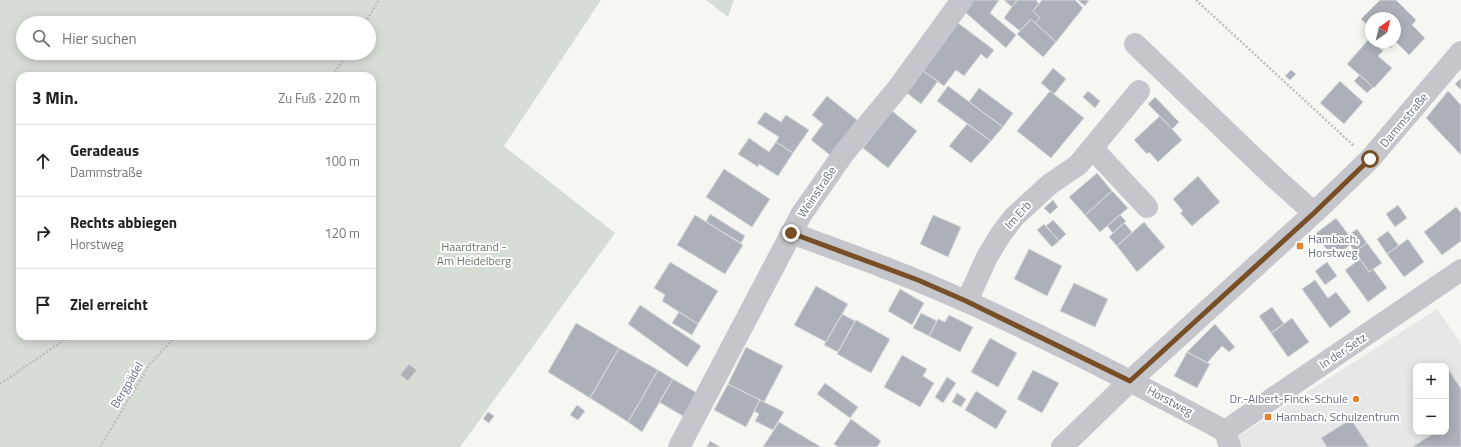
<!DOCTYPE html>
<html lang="de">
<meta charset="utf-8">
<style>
:root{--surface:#fff;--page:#f2f2f2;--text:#222;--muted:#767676;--line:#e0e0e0}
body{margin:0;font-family:"Titillium Web",sans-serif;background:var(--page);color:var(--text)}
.controls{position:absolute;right:12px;bottom:12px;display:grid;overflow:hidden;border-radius:8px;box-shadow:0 2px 10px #0003}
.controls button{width:36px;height:36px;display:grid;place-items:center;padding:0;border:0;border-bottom:1px solid var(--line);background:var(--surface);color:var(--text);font:20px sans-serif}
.compass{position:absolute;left:1365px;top:12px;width:36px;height:36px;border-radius:50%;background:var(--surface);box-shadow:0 2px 10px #0003;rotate:35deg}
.stop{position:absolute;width:12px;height:12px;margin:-9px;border:3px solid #774e26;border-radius:50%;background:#fff}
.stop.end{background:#774e26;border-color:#fff;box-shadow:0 1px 4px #0008}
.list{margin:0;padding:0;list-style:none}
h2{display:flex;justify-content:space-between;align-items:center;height:52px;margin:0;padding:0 16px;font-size:17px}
h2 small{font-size:13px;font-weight:400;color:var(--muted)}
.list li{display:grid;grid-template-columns:26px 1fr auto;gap:12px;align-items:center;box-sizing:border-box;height:72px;padding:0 16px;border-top:1px solid var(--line)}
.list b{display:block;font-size:15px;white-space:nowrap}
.list p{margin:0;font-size:13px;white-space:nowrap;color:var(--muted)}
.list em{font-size:13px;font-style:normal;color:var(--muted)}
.icon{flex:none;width:22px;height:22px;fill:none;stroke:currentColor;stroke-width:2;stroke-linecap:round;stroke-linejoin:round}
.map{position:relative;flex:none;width:1461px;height:447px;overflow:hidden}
.search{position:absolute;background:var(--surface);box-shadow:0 2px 10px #0003;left:16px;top:16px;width:360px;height:44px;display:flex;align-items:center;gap:10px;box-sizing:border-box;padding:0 14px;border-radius:22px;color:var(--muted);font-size:15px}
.panel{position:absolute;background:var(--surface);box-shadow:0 2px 10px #0003;left:16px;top:72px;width:360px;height:268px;border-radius:12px}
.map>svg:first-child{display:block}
</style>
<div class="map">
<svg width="1461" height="447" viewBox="0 0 1461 447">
<rect width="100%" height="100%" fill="#f6f6f3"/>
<!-- built -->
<path fill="#e6e7e7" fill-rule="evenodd" d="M1437,309L1461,344V447H1221ZM1416,366H1446V432H1416Z"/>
<!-- green -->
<path fill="#d6ddd4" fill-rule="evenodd" d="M0,0H601L504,146L615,233L460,447H0ZM23,23H369V53H23ZM20,76H372V336H20Z
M706,0H734L728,17Z"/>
<!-- building -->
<path fill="#acb1b9" stroke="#d7d8d6" d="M973,0H999L990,13L1016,35L1006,48L965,12Z
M1004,0H1017L1012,7Z
M1017,0H1036L1039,4L1033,11L1040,18L1035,23L1031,19L1020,31L1004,18Z
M1042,0H1075L1083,8L1056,42L1035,23L1040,18L1033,11Z
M1078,0H1089L1085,6Z
M1380,0H1396L1416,20L1412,25L1425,38L1409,55L1396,42L1390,48L1384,42H1395V18H1371V29L1361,19Z
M1031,19L1056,42L1043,57L1017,34Z
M958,23L994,50L987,59L981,54L964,76L956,70L944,86L923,71Z
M1369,39L1383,51L1378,56L1392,68L1374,88L1347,64Z
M1053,68L1066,79L1054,94L1041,83Z
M1291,70L1296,74L1290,80L1285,76Z
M923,71L938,81L921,104L907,93Z
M1360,75L1373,87L1367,93L1354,81Z
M1461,78V90L1455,84Z
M1340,81L1363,102L1344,124L1320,103Z
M948,86L1003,127L991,141L937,101Z
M979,88L1013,113L1003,127L969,102Z
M1050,91L1084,118L1051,158L1017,131Z
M1088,91L1100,101L1095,108L1083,97Z
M1448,91L1461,105V155L1426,118Z
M827,96L857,120L830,155L811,140L823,124L812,115Z
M1155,97L1179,122L1172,129L1148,104Z
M892,111L917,131L888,168L863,148Z
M765,112L781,122L786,115L809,130L793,153L776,142L779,137L757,123Z
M1160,116L1182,140L1158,162L1149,152L1147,154L1134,140Z
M967,124L991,141L971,163L949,146Z
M749,138L769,152L776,142L793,153L778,176L759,164L758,167L738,154Z
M724,169L770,199L752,227L706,197Z
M1097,173L1112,191L1085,215L1069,197Z
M1198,176L1220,202L1192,226L1180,213L1183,211L1173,199Z
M1112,191L1128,208L1100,232L1085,215Z
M1053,200L1058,207L1050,214L1044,208Z
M1398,205L1407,218L1395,227L1386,214Z
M1456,207L1461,213V241L1442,255L1424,232Z
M710,214L745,236L741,243L706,222Z
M695,215L743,245L725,274L677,245Z
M933,215L961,227L948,257L920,244Z
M1120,215L1126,221L1113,233L1107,226Z
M1336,218L1354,242L1333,258L1315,234Z
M1053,220L1066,234L1059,241L1046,226Z
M1144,222L1165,247L1137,272L1117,246Z
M1124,223L1132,232L1117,246L1109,237Z
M1044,224L1059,241L1052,247L1037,230Z
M1357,229L1367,243L1355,252L1350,245L1354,242L1348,235Z
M1388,231L1399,246L1387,254L1377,239Z
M1408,239L1424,262L1404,277L1387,254Z
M1367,243L1382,263L1369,272L1355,252Z
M1029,249L1062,266L1047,296L1014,279Z
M1360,259L1369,272L1373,269L1387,288L1368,302L1345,270Z
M670,262L718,291L698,324L662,301L665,295L654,288Z
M1327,262L1337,276L1325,285L1315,271Z
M1315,280L1328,298L1336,292L1351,312L1330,328L1302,289Z
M1074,283L1108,299L1095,327L1060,311Z
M816,286L848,304L826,342L794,325Z
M900,289L924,303L912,325L888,311Z
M640,305L701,346L687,367L628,324Z
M1272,307L1284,324L1271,333L1259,316Z
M679,312L698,324L692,335L672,323Z
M921,313L937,321L929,336L913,328Z
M842,314L855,321L838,352L824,345Z
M949,315L973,327L960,352L929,336L938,319L945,322Z
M1292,318L1309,342L1288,357L1271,333Z
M856,320L890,339L871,373L837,354Z
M576,323L619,348L590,398L548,372Z
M1215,324L1235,347L1229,352L1222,346L1207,363L1187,352Z
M990,338L1017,353L998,387L971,372Z
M746,347L783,366L764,402L728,384Z
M619,348L658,370L628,422L590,398Z
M1187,352L1210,364L1197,388L1174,376Z
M902,355L927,369L923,376L934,383L920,407L884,387Z
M409,364L417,370L408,381L400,375Z
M658,370L673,379L642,432L628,422Z
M1033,370L1059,383L1042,413L1017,399Z
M1449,370L1461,389V447H1412L1436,432H1446V372Z
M947,377L956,383L943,403L935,397Z
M673,379L697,393L683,416L659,402Z
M825,383L858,407L850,418L817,394Z
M728,384L760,400L746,427L714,410Z
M976,391L1007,411L996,429L965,410Z
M957,393L966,399L961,407L952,402Z
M760,400L784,412L773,430L755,421L759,414L754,411Z
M577,405L585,411L578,420L570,415Z
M488,412L494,416L489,423L483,419Z
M851,419L881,441L877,447H838L834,444Z
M1351,419L1369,447H1327L1321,438Z
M779,422L821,447H763Z
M710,441L720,447H707Z"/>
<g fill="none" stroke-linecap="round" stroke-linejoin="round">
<!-- path -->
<path stroke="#bebfc2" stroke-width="2.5" stroke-dasharray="2 2" stroke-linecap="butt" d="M1196,0L1354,146
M365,23L379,0
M333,76L347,53
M0,384L70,336
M100,447L150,364L176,336"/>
<!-- minor -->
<path stroke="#c4c6cb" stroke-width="22" d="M1135,44L1275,178L1314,213
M1093,149L1147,207
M791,233C849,254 908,275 965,301C1053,340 1139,385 1225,431L1230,447
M967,301L987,257L1001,234L1014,217L1050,184L1078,165L1139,91
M1225,431L1461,270
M679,447L801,215L844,153L898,88L962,0
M1062,447L1130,381L1314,213L1370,159L1461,52"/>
</g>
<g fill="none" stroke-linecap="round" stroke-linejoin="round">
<!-- route -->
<path stroke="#774e26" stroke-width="5" d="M791,233L918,280L966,301L1130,381L1314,213L1370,159"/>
</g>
<!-- markers -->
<g fill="#df842a" stroke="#fff" stroke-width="1.5">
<rect x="1296" y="242" width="8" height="8" rx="2"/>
<circle cx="1356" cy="399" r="4"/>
<rect x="1264" y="413" width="8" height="8" rx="2"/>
</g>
<g text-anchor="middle" stroke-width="4" stroke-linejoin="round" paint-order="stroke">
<!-- street labels -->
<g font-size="12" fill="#666f84" stroke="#fff">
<text transform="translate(1404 120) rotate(-50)" y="4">Dammstraße</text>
<text transform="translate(817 192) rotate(-56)" y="4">Weinstraße</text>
<text transform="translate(1018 215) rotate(-48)" y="4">Im Erb</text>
<text transform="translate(1343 351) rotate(-34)" y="4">In der Setz</text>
<text transform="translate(127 385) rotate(-59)" y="4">Bergpädel</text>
<text transform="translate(1170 401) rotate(28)" y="4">Horstweg</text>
</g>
<!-- poi labels -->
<g font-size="12" fill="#666f84" stroke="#fff" text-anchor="start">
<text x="1308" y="243">Hambach,<tspan x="1308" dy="14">Horstweg</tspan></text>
<text x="1348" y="403" text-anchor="end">Dr.-Albert-Finck-Schule</text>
<text x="1276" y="421">Hambach, Schulzentrum</text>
</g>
<!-- park labels -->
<g font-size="12" fill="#657b66" stroke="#fff">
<text x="474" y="251">Haardtrand -<tspan x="474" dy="14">Am Heidelberg</tspan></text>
</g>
</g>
</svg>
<div class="controls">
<button>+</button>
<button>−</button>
</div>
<svg class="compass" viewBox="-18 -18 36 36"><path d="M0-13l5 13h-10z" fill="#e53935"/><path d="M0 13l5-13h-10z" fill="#767676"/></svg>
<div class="stop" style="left:1370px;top:159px"></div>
<div class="stop end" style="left:791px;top:233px"></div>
<div class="search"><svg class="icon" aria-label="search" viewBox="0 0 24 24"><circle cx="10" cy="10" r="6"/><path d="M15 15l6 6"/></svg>Hier suchen</div>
<section class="panel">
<h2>3 Min.<small>Zu Fuß · 220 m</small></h2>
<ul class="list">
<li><svg class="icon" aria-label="ahead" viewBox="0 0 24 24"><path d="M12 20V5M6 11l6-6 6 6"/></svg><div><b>Geradeaus</b><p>Dammstraße</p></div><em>100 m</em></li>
<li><svg class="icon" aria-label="right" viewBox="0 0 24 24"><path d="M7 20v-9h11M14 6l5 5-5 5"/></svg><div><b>Rechts abbiegen</b><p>Horstweg</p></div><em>120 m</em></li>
<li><svg class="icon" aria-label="arrive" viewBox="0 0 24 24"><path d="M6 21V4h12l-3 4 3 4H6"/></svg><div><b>Ziel erreicht</b></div></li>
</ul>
</section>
</div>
